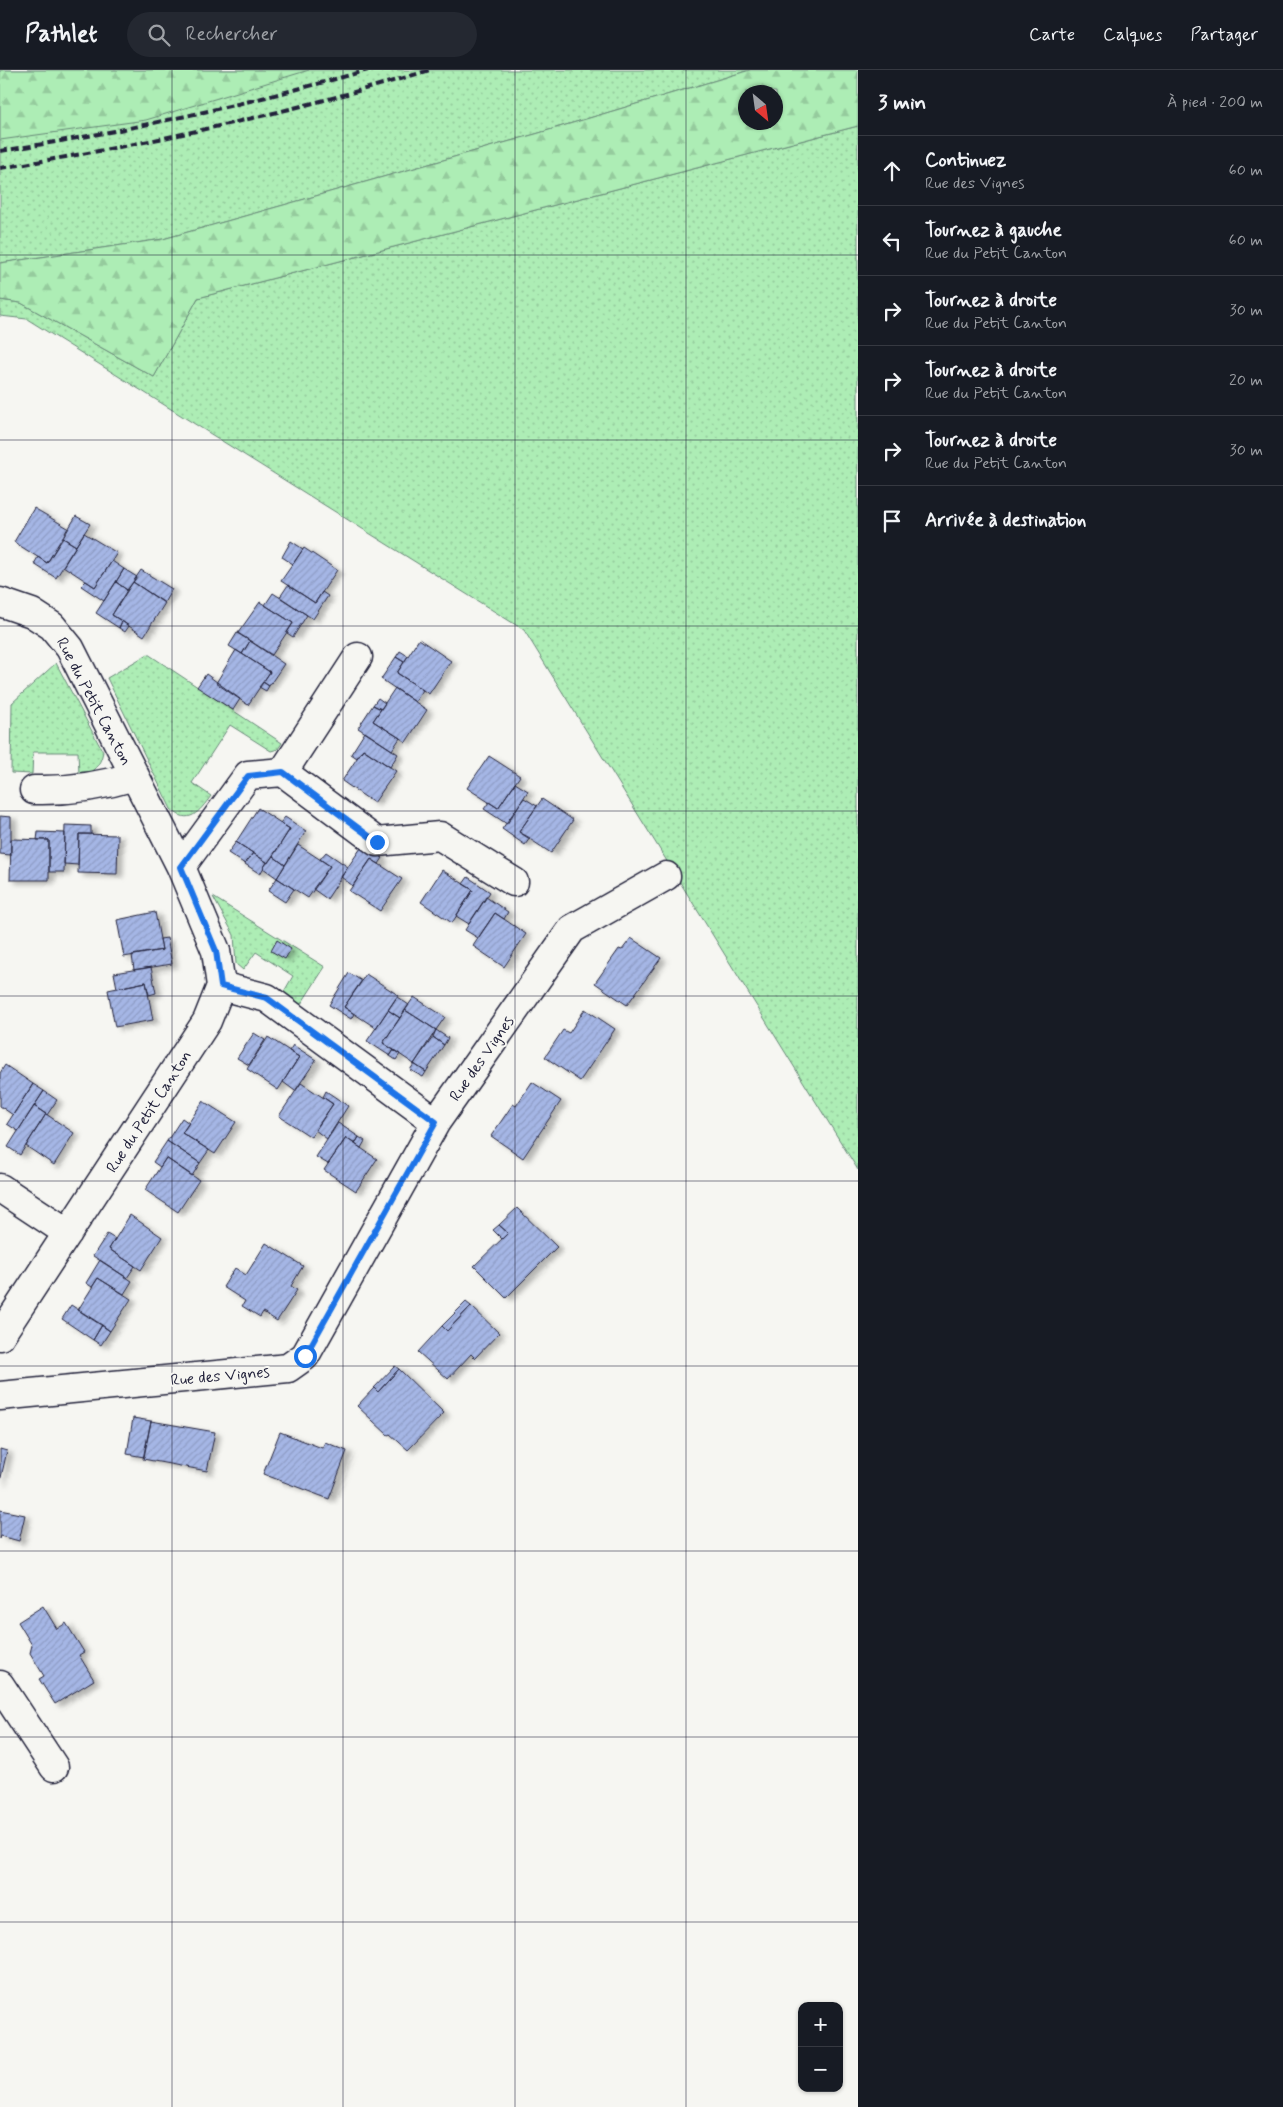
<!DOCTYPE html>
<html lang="fr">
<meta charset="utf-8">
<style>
:root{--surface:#171b24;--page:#242831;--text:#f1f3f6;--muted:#9ea1a6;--line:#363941}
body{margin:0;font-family:Mynerve,sans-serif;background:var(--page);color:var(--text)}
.controls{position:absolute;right:15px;bottom:15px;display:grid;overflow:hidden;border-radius:10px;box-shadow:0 1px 4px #0004}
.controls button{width:45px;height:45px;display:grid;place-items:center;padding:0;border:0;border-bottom:1px solid var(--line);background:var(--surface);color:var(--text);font:25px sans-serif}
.compass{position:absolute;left:738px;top:15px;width:45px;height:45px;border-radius:50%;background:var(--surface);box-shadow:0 1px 4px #0004;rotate:151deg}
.stop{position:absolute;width:15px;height:15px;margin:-11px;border:4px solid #1a73e8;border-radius:50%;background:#fff}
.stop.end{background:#1a73e8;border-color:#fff;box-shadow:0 1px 5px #0008}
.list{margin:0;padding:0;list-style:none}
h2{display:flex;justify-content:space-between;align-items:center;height:65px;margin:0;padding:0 20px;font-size:21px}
h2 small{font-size:16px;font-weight:400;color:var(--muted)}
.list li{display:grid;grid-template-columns:32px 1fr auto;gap:15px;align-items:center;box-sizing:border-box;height:70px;padding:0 20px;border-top:1px solid var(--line)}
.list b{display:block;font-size:19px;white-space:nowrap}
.list p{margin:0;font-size:16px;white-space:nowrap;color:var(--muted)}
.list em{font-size:16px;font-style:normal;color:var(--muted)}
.icon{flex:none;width:28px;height:28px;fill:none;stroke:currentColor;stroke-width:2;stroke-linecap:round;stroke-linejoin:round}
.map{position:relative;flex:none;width:858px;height:2037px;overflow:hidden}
header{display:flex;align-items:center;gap:30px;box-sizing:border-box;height:70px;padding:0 25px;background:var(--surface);border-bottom:1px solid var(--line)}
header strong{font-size:24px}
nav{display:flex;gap:28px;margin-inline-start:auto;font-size:18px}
.search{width:350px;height:45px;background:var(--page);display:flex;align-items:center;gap:12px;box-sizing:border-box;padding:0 18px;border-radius:28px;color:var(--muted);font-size:19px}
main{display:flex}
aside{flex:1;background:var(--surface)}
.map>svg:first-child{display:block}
</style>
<header>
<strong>Pathlet</strong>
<div class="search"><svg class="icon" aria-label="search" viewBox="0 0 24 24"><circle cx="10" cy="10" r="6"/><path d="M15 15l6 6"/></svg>Rechercher</div>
<nav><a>Carte</a><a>Calques</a><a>Partager</a></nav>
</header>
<main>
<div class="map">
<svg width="858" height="2037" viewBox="0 0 858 2037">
<defs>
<pattern id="grass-dots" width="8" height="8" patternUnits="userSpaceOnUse" patternTransform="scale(1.25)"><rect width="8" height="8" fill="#adedb5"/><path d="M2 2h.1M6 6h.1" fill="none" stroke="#95cb9d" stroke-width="1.8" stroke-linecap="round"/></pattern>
<pattern id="forest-firs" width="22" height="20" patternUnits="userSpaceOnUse" patternTransform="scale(1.25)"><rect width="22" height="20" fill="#adedb5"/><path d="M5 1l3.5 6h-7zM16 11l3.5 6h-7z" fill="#95cb9d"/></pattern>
<pattern id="building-hatch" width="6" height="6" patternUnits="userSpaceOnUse" patternTransform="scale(1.25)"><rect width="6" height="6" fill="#a5b6e5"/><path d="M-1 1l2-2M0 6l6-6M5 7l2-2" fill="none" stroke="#8e9cc5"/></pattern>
<filter id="shadow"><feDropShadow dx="5.5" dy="3" stdDeviation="2.5" flood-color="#0004"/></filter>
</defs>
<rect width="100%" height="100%" fill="#f6f6f2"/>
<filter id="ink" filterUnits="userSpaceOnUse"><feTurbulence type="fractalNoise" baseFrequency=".02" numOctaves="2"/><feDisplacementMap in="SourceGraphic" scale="10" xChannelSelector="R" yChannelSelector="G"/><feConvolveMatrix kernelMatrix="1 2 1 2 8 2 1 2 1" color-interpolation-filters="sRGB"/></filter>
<g filter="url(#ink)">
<!-- grass -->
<path fill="url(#grass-dots)" stroke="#688878" d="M0,0H750L539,63L163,169L0,193Z
M858,56V1100L524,560L27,249L0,246V230L21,233L154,307L198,228Z
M148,584L282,673L278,679L271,681L230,655L192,713L211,726C199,742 189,756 171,739L107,608Z
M56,593L103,682C100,696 93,704 79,704L78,682H33L32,704L11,703L12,633Z
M213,827L325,897L299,937L282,925L293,906L256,882L243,900L236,894L234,865Z"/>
<!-- forest -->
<path fill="url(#forest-firs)" stroke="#688878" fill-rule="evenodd" d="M0,0H309L146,50L0,70Z
M750,0H858V56L198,228L154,307L21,233L0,230V193L163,169L539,63ZM746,22H776V52H746Z"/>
<!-- building -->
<path fill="url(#building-hatch)" stroke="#22223b" filter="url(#shadow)" d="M34,438L68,458L47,493L14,472Z
M76,446L90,454L76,476L63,468Z
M84,463L117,483L95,517L63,496Z
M63,468L76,476L56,508L34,494L38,487L47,493Z
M291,471L303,479L293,494L282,487Z
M304,478L337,500L315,533L281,511Z
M112,491L124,499L104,531L81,516L86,511L95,517Z
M124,499L137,507L127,520L116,512Z
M141,500L172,519L164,533L133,512Z
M116,512L127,520L112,545L122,551L119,558L96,543Z
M133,512L165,533L144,566L112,545Z
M288,515L315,533L322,522L328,526L313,549L280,527Z
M273,523L307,545L293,567L287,563L293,553L265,535Z
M260,532L293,553L272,585L238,563Z
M122,551L129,556L125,562L119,558Z
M237,563L250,571L242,584L229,576Z
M419,569L451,591L429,624L397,603Z
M250,571L284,594L269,616L263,612L270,602L242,584Z
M236,580L270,602L248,635L216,613Z
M400,581L408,586L404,592L396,587Z
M396,587L404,592L397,603L423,620L415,632L381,609Z
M206,604L240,629L233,640L197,617Z
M263,612L269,616L266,621L259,617Z
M395,618L427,640L406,672L373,651Z
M378,628L385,633L381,639L373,635Z
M373,635L381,639L373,651L400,668L392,680L358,658Z
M365,662L398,684L390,697L363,679L357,688L351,684Z
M363,679L396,701L374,733L342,711Z
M489,686L520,706L498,738L467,718Z
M515,713L528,721L507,754L484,739L489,732L498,738Z
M524,728L537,736L519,762L530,768L525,775L502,759Z
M542,729L573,750L551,783L519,762Z
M258,738L290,759L268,793L236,772Z
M0,746L11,747V785L0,784Z
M285,747L306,761L285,795L273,786L290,759L280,753Z
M65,755L91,756V764H79L78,795L64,794Z
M38,762L65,763L64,802H49V770H37Z
M79,764L118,765L117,804L78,803Z
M11,769L49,770V810H10Z
M236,772L253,783L245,794L228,783Z
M298,775L330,796L308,828L277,808Z
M363,775L383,788L379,794L371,789L353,816L341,807Z
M326,782L348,797L327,829L313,819L330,796L320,789Z
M253,783L267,792L260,804L245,794Z
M273,786L285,795L277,808L263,798Z
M371,789L402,809L380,841L349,821Z
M442,800L473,820L452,853L421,832Z
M468,807L490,822L469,854L456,846L473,820L463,814Z
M277,808L294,819L285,832L268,821Z
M486,827L508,842L504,849L495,843L478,868L465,860Z
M155,842L162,880L124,887L117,850Z
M495,843L526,864L504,897L473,876Z
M167,868L172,894L134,900L132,885L162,880L160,869Z
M631,868L661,888L627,935L595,913L619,879L622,880Z
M277,870L291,879L285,889L271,881Z
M151,897L156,923L149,925L146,912L117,918L114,903Z
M349,903L362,911L344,937L354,944L351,949L329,935Z
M366,904L398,925L376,958L344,937Z
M146,912L153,950L115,957L108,920Z
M397,927L409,935L400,948L388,940Z
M414,927L445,947L436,960L405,940Z
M585,939L615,959L580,1011L545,987L563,960L569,963Z
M388,940L400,948L383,973L394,980L390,986L367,971Z
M405,940L436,960L414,994L383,973Z
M436,960L448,968L444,975L433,967Z
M254,963L265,970L249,995L237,988Z
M268,967L299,987L278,1020L247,999Z
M433,967L444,975L426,1002L414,994Z
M293,975L316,990L295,1021L283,1012L299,987L289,981Z
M394,980L400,984L396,990L390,986Z
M414,994L426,1002L423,1007L410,1000Z
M5,995L33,1014L13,1045L0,1036V1003Z
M532,1012L561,1031L523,1088L491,1066L513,1034L516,1036Z
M301,1013L333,1034L311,1067L279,1046Z
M33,1014L44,1021L18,1061L7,1054Z
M44,1021L57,1030L47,1045L34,1036Z
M326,1021L348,1036L327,1069L315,1060L333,1034L323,1027Z
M203,1031L236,1052L215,1084L182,1063Z
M34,1036L46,1044L20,1085L8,1077Z
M46,1044L74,1063L54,1095L26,1076Z
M182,1048L189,1053L182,1063L209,1080L200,1093L167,1071Z
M338,1053L359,1067L355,1074L346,1068L328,1094L316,1087Z
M359,1067L365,1071L361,1078L355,1074Z
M346,1068L377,1089L356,1121L324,1100Z
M167,1071L200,1093L192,1106L166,1088L160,1097L153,1092Z
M166,1088L199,1110L178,1142L145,1120Z
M517,1138L557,1177L506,1228L474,1196L508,1163L499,1155Z
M130,1145L162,1167L141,1200L109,1179Z
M499,1155L508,1163L502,1169L493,1160Z
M107,1164L115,1169L109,1179L135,1196L127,1208L93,1186Z
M266,1173L303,1196L291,1216L297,1220L277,1251L263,1242L260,1247L242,1236L245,1231L223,1217L235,1198L246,1205Z
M100,1190L132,1211L124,1224L98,1208L92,1217L86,1213Z
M98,1208L131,1229L110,1261L78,1240Z
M466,1232L471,1236L447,1261L442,1256Z
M71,1235L102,1255L93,1270L62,1249Z
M471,1236L499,1263L475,1288L471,1284L448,1309L418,1282L442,1256L447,1261Z
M102,1255L110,1261L101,1275L93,1270Z
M395,1296L399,1299L378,1322L374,1318Z
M399,1299L444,1343L408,1380L390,1364L388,1365L357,1336L374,1318L378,1322Z
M133,1348L151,1351L144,1387L127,1384Z
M151,1351L215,1362L207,1401L143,1389Z
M280,1362L322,1378L325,1372L347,1381L329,1429L263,1404Z
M0,1379L7,1381L0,1412Z
M0,1440L25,1445L19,1471L1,1466L0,1469Z
M43,1536L57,1559L66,1553L84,1582L79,1585L94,1610L55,1634L39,1609L44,1606L30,1583L32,1575L18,1552Z"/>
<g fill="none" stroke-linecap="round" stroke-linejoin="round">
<!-- minor casing -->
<g stroke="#22223b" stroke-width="31">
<path id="minor" d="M0,532L32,543L52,556L70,578L181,797L216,881L221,916L207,951L0,1266
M283,702L358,587
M34,720C69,721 102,716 135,706
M181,797L248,705L283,702L377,772L440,766L514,812
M221,916L267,928L436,1052
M0,1118L68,1163
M0,1326L288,1298L305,1286L436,1052L572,859L666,806
M0,1615L54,1697"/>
</g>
<!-- minor -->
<use href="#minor" stroke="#f6f6f2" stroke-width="28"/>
<!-- rail -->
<path stroke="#22223b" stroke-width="4" stroke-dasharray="8 4" stroke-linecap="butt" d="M0,81C124,62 247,34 368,0
M0,98C145,75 289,43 430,0"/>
</g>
</g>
<g fill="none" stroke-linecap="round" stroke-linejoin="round" filter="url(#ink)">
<!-- route -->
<path stroke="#1a73e8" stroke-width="6" d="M305,1286L436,1052L267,928L221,916L216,881L181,797L248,706L283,702L377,772"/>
</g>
<!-- grid -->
<path fill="none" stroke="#22223b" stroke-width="1" stroke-opacity="0.55" d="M172,0V2037M343,0V2037M515,0V2037M686,0V2037M0,185H858M0,370H858M0,556H858M0,741H858M0,926H858M0,1111H858M0,1296H858M0,1481H858M0,1667H858M0,1852H858"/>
<g text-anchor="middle" stroke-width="4" stroke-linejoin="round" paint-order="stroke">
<!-- street labels -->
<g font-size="16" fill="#22223b" stroke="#f6f6f2">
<text transform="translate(95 631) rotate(62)" y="6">Rue du Petit Canton</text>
<text transform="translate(481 988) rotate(-55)" y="6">Rue des Vignes</text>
<text transform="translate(148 1041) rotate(-57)" y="6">Rue du Petit Canton</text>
<text transform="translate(220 1305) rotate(-5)" y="6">Rue des Vignes</text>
</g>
</g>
</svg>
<div class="controls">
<button>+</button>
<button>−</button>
</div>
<svg class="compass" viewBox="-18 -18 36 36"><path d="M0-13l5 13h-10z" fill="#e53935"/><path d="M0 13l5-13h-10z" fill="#9ea1a6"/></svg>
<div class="stop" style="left:305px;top:1286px"></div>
<div class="stop end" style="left:377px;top:772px"></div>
</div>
<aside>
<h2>3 min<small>À pied · 200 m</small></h2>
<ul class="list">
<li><svg class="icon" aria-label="ahead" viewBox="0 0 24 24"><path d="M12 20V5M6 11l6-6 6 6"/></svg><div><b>Continuez</b><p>Rue des Vignes</p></div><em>60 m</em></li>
<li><svg class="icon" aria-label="left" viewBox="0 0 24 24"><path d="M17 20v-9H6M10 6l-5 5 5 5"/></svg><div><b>Tournez à gauche</b><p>Rue du Petit Canton</p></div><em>60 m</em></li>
<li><svg class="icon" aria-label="right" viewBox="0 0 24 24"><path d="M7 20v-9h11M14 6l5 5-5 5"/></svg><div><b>Tournez à droite</b><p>Rue du Petit Canton</p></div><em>30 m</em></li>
<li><svg class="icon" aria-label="right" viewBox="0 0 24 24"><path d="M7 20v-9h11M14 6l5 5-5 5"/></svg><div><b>Tournez à droite</b><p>Rue du Petit Canton</p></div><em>20 m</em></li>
<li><svg class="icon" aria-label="right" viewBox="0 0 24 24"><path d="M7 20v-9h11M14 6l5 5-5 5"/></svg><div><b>Tournez à droite</b><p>Rue du Petit Canton</p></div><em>30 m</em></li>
<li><svg class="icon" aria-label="arrive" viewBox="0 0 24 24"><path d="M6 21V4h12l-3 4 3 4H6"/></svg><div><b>Arrivée à destination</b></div></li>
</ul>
</aside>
</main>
